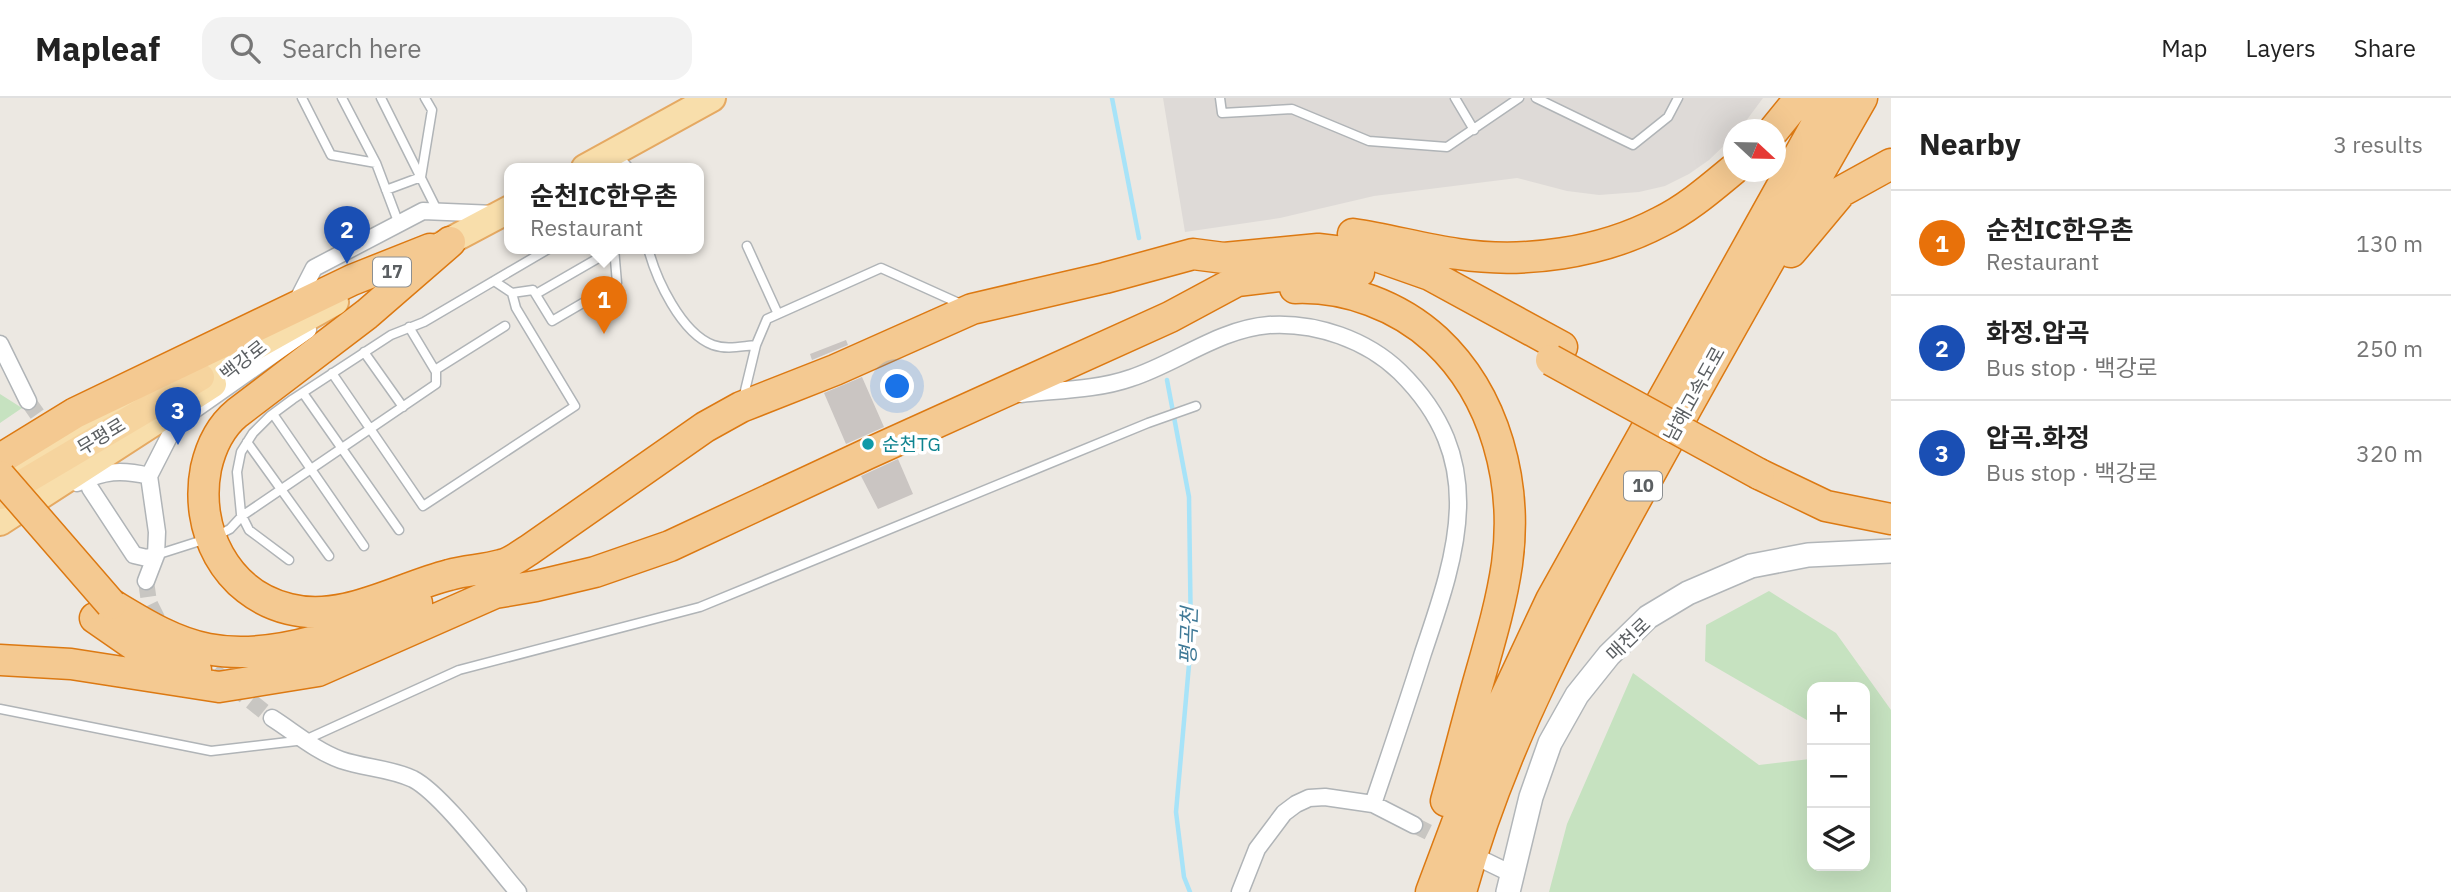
<!DOCTYPE html>
<meta charset="utf-8">
<style>
:root{--surface:#fff;--page:#f2f2f2;--text:#222;--muted:#767676;--line:#e0e0e0;--accent:#1a73e8}
body{margin:0;font-family:"IBM Plex Sans","Noto Sans KR",sans-serif;background:var(--page);color:var(--text)}
.controls{position:absolute;right:21px;bottom:21px;display:grid;overflow:hidden;border-radius:14px;box-shadow:0 7px 28px #0002}
.controls button{width:63px;height:63px;display:grid;place-items:center;padding:0;border:0;border-bottom:2px solid var(--line);background:var(--surface);color:var(--text);font:35px sans-serif}
.compass{position:absolute;left:1723px;top:21px;width:63px;height:63px;border-radius:50%;background:var(--surface);box-shadow:0 7px 28px #0002;rotate:112deg}
.you{position:absolute;left:898px;top:289px;width:24px;height:24px;margin:-18px;border:5px solid #fff;border-radius:50%;background:#1a73e8;box-shadow:0 0 0 10px #1a73e833}
.badge{display:grid;place-items:center;width:46px;height:46px;border-radius:50%;background:var(--accent);color:#fff;font-size:23px;font-weight:700}
.pin{position:absolute;translate:-50% -58px;filter:drop-shadow(0 2px 4px #0008)}
.pin::after{content:'';position:absolute;top:37px;width:24px;height:21px;background:inherit;clip-path:polygon(0 0,100% 0,50% 100%)}
.popup{position:absolute;left:504px;top:65px;width:200px;height:91px;box-sizing:border-box;display:grid;place-content:center;border-radius:14px;background:var(--surface);filter:drop-shadow(0 2px 5px #0005);font-size:23px;white-space:nowrap;color:var(--muted)}
.popup b{font-size:26px;color:var(--text)}
.popup::after{content:'';position:absolute;left:50%;top:100%;margin-left:-14px;border:14px solid transparent;border-top-color:var(--surface)}
.list{margin:0;padding:0;list-style:none}
h2{display:flex;justify-content:space-between;align-items:center;height:91px;margin:0;padding:0 28px;font-size:30px}
h2 small{font-size:23px;font-weight:400;color:var(--muted)}
.list li{display:grid;grid-template-columns:46px 1fr auto;gap:21px;align-items:center;box-sizing:border-box;height:105px;padding:0 28px;border-top:2px solid var(--line)}
.list b{display:block;font-size:26px;white-space:nowrap}
.list p{margin:0;font-size:23px;white-space:nowrap;color:var(--muted)}
.list em{font-size:23px;font-style:normal;color:var(--muted)}
.icon{flex:none;width:38px;height:38px;fill:none;stroke:currentColor;stroke-width:2;stroke-linecap:round;stroke-linejoin:round}
.map{position:relative;flex:none;width:1891px;height:794px;overflow:hidden}
header{display:flex;align-items:center;gap:42px;box-sizing:border-box;height:98px;padding:0 35px;background:var(--surface);border-bottom:2px solid var(--line)}
header strong{font-size:33px}
nav{display:flex;gap:38px;margin-inline-start:auto;font-size:24px}
.search{width:490px;height:63px;background:var(--page);display:flex;align-items:center;gap:18px;box-sizing:border-box;padding:0 24px;border-radius:21px;color:var(--muted);font-size:26px}
main{display:flex}
aside{flex:1;background:var(--surface)}
.map>svg:first-child{display:block}
</style>
<header>
<strong>Mapleaf</strong>
<div class="search"><svg class="icon" aria-label="search" viewBox="0 0 24 24"><circle cx="10" cy="10" r="6"/><path d="M15 15l6 6"/></svg>Search here</div>
<nav><a>Map</a><a>Layers</a><a>Share</a></nav>
</header>
<main>
<div class="map">
<svg width="1891" height="794" viewBox="0 0 1891 794">
<rect width="100%" height="100%" fill="#ece8e2"/>
<!-- industrial -->
<path fill="#dedad7" d="M1163,0H1763L1740,31L1734,32L1733,39L1709,62L1689,76L1665,88L1639,94L1599,97L1567,93L1517,80L1374,98L1280,120L1185,134Z"/>
<!-- green -->
<path fill="#c6e2c0" d="M0,296L22,310L0,325Z
M1769,493L1836,535L1891,612V794H1549L1567,726L1633,575L1759,667L1810,661L1812,656V768H1865V589H1812V625L1705,563L1706,527Z"/>
<g fill="none" stroke-linecap="round" stroke-linejoin="round">
<!-- stream -->
<path stroke="#a7e3f8" stroke-width="4.5" d="M1112,0L1139,140
M1167,282L1189,399L1191,544L1176,714L1184,779L1190,794"/>
</g>
<!-- building -->
<path fill="#cac5c2" d="M846,242L848,247L812,262L810,256Z
M862,279L884,329L846,346L824,295Z
M898,361L913,396L878,411L861,378Z"/>
<g fill="none" stroke-linecap="round" stroke-linejoin="round">
<!-- minor-tunnel -->
<path stroke="#c8c6c2" stroke-width="16" stroke-dasharray="16 8" stroke-linecap="butt" d="M28,303L52,337
M146,483L149,504L162,530
M195,558L272,620
M1414,727L1456,748"/>
<!-- service casing -->
<g stroke="#b0b4b7" stroke-width="11">
<path id="service" d="M302,0L331,57L376,65L399,126
M342,0L376,65
M381,0L438,114
M1220,0L1222,15L1292,11L1369,43L1447,49L1519,0
M1455,0L1474,32
M1536,0L1633,47L1668,19L1678,0
M617,56L629,70
M386,92L421,79L432,12L425,0
M747,148L778,216
M648,150C656,181 681,235 713,247C727,252 742,248 756,247
M494,183L512,195L533,192L552,223L617,185L614,150
M536,196L614,151
M364,254L403,309
M435,272L505,228
M332,275L423,408L575,308L516,210L512,195
M303,295L399,432
M743,301L756,247L767,221L881,170L963,207
M273,316L364,448
M247,344L329,458
M220,436L230,431L242,418L436,286V274L409,229
M156,457L200,443
M289,462L249,432L241,416L237,374L241,354L253,335L270,318L293,301L391,237L424,224L550,150
M0,611L211,653L305,642L459,572L700,509L1148,325L1196,308"/>
</g>
<!-- minor casing -->
<g stroke="#b0b4b7" stroke-width="19">
<path id="minor" d="M295,207L314,170L423,113L495,116
M0,246L28,303
M1021,296C1056,292 1097,292 1131,280C1177,265 1219,231 1269,227C1316,224 1367,242 1400,274C1489,362 1458,452 1423,555C1407,606 1390,656 1373,706
M77,385C105,373 120,371 149,378
M90,390L134,457L147,460L156,457L157,434L149,378L171,335L187,317L308,232
M146,483L156,457
M272,620C294,634 316,653 341,662C364,670 390,670 413,681C442,696 494,766 518,794
M1481,761L1512,776
M1240,794L1257,751L1284,715L1296,706L1309,700L1325,699L1373,706L1414,727"/>
</g>
<!-- secondary casing -->
<g stroke="#b2b6b9" stroke-width="26">
<path id="secondary" d="M1508,794L1531,699L1550,645L1577,597L1609,557L1648,519L1688,495L1751,468L1808,457L1891,453"/>
</g>
<!-- primary casing -->
<g stroke="#e5a962" stroke-width="30">
<path id="primary" d="M585,70L712,0
M431,153L510,111
M0,377L121,310L201,279L335,204
M0,424L213,286"/>
</g>
<!-- trunk casing -->
<g stroke="#dc7912" stroke-width="30">
<path id="trunk" d="M0,398L201,279"/>
</g>
<!-- motorway casing -->
<g stroke="#dc7912" stroke-width="33">
<path id="motorway" d="M1774,32L1800,0
M1353,136C1388,141 1422,151 1458,156C1524,166 1601,155 1660,124C1687,111 1711,90 1734,71
M450,144L367,216L237,315C220,329 211,348 206,370C194,431 225,495 289,511C343,525 398,490 449,477C466,472 484,472 501,467C511,465 521,457 529,452L705,329L741,309L835,272L972,211L1105,180L1193,156L1224,160L1318,151L1376,158L1430,177L1562,249
M1791,154L1842,93L1891,66
M1295,190C1346,188 1399,208 1436,242C1496,298 1518,386 1507,466C1501,507 1489,546 1478,585C1467,624 1457,664 1446,703
M0,361L75,315L352,182L430,151
M1759,376L1826,408L1891,421
M111,506C141,524 172,544 208,551C275,564 356,532 417,505
M95,520L144,554L196,572
M0,562L71,566L219,589L318,573L495,495L536,488L595,474L670,448L867,356L1170,219L1237,183L1320,173L1359,174
M1431,794L1499,613L1551,502L1831,0
M1461,794C1502,644 1576,510 1651,374C1720,249 1791,124 1862,0"/>
</g>
<!-- service -->
<use href="#service" stroke="#fff" stroke-width="8"/>
<!-- minor -->
<use href="#minor" stroke="#fff" stroke-width="16"/>
<!-- secondary -->
<use href="#secondary" stroke="#fff" stroke-width="23"/>
<!-- primary -->
<use href="#primary" stroke="#f8deab" stroke-width="26"/>
<!-- trunk -->
<use href="#trunk" stroke="#f6d49e" stroke-width="26"/>
<!-- motorway -->
<use href="#motorway" stroke="#f4c991" stroke-width="30"/>
<!-- motorway-bridge casing -->
<g stroke="#dc7912" stroke-width="33" stroke-linecap="butt">
<path id="motorway-bridge" d="M1551,262L1759,376
M0,378L111,506"/>
</g>
<!-- motorway-bridge -->
<use href="#motorway-bridge" stroke="#f4c991" stroke-width="30"/>
</g>
<!-- markers -->
<circle fill="#0f9aa8" stroke="#fff" stroke-width="2.5" cx="868" cy="346" r="7"/>
<g text-anchor="middle" stroke-width="7" stroke-linejoin="round" paint-order="stroke">
<!-- shield labels -->
<g fill="#fff" stroke="#8c8f91" stroke-width="2">
<rect x="373" y="159.5" width="38" height="29" rx="5"/>
<rect x="1624" y="373.5" width="38" height="29" rx="5"/>
</g>
<g font-size="18" font-weight="bold" fill="#5b5f62">
<text x="392" y="180">17</text>
<text x="1643" y="394">10</text>
</g>
<!-- street labels -->
<g font-size="19" fill="#5b5f62" stroke="#fff">
<text transform="translate(243 262) rotate(-38)" y="7">백강로</text>
<text transform="translate(1694 296) rotate(-61)" y="7">남해고속도로</text>
<text transform="translate(101 338) rotate(-31)" y="7">무평로</text>
<text transform="translate(1628 541) rotate(-44)" y="7">매천로</text>
</g>
<!-- culture labels -->
<g font-size="19" fill="#0d838f" stroke="#fff" text-anchor="start">
<text x="882" y="353">순천TG</text>
</g>
<!-- water labels -->
<g font-size="21" font-style="italic" fill="#407a97" stroke="#fff">
<text transform="translate(1189 538) rotate(-88)" y="7">평곡천</text>
</g>
</g>
</svg>
<div class="controls">
<button>+</button>
<button>−</button>
<button><svg class="icon" aria-label="layers" viewBox="0 0 24 24"><path d="M12 4l9 5-9 5-9-5zM3 14l9 5 9-5"/></svg></button>
</div>
<svg class="compass" viewBox="-18 -18 36 36"><path d="M0-13l5 13h-10z" fill="#e53935"/><path d="M0 13l5-13h-10z" fill="#767676"/></svg>
<div class="you"></div>
<div class="pin badge" style="left:604px;top:236px;background:#e8710a">1</div>
<div class="popup"><b>순천IC한우촌</b>Restaurant</div>
<div class="pin badge" style="left:347px;top:166px;background:#1a4fb4">2</div>
<div class="pin badge" style="left:178px;top:347px;background:#1a4fb4">3</div>
</div>
<aside>
<h2>Nearby<small>3 results</small></h2>
<ul class="list">
<li><span class="badge" style="background:#e8710a">1</span><div><b>순천IC한우촌</b><p>Restaurant</p></div><em>130 m</em></li>
<li><span class="badge" style="background:#1a4fb4">2</span><div><b>화정.압곡</b><p>Bus stop · 백강로</p></div><em>250 m</em></li>
<li><span class="badge" style="background:#1a4fb4">3</span><div><b>압곡.화정</b><p>Bus stop · 백강로</p></div><em>320 m</em></li>
</ul>
</aside>
</main>
